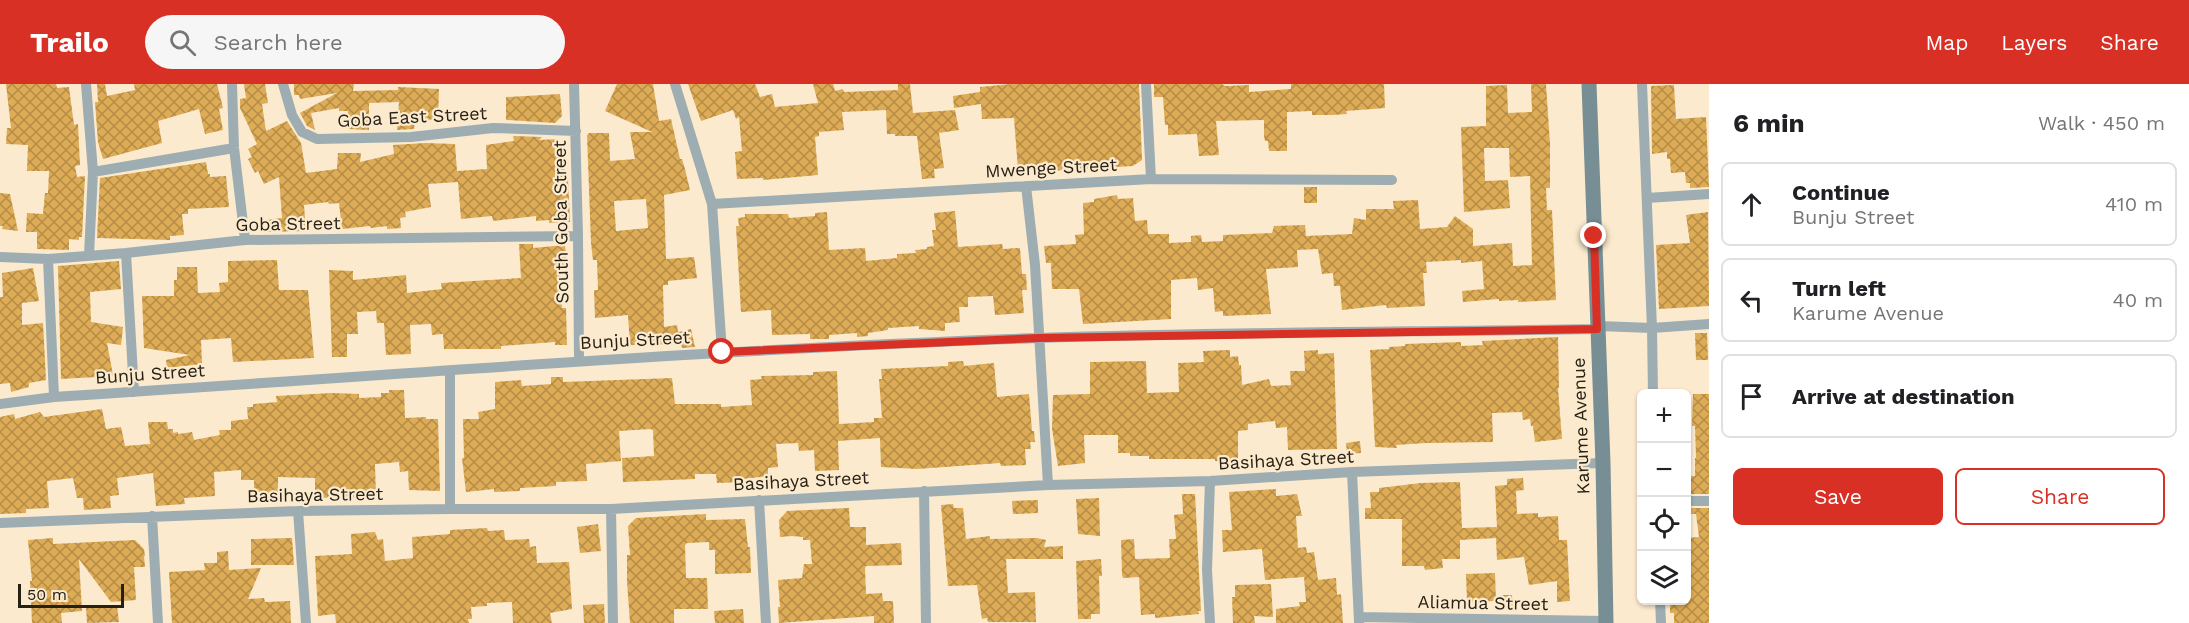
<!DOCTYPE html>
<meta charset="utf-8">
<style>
:root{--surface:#fff;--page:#f6f6f6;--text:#202124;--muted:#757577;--line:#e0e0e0;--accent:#d93025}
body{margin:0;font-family:"Work Sans",sans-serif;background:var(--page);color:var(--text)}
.controls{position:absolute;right:18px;bottom:18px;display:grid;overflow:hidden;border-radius:9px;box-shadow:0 2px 4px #0004}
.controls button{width:54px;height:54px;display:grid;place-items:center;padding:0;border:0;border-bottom:2px solid var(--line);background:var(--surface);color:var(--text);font:30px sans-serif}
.scale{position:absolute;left:18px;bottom:15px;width:106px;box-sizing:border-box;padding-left:6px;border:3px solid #262015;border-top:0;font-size:16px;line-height:21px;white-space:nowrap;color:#262015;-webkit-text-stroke:4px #fceace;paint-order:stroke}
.stop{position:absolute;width:18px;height:18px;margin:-14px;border:4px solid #d93025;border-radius:50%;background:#fff}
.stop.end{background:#d93025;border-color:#fff;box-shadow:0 2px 6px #0008}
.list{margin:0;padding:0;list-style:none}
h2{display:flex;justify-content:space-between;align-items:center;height:78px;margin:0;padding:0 24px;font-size:26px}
h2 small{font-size:20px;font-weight:400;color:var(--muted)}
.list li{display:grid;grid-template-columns:39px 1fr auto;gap:18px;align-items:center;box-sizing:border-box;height:84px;margin:0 12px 12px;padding:0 12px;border:2px solid var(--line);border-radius:9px}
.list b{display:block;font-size:22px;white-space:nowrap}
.list p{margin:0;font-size:20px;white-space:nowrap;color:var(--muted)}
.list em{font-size:20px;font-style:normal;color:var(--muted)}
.actions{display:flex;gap:12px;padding:18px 24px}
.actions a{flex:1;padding:14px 0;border:2px solid var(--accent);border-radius:9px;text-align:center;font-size:21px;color:var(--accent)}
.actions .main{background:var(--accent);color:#fff}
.icon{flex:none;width:33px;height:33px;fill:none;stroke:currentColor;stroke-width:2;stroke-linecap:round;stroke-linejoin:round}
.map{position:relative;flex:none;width:1709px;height:539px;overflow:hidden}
header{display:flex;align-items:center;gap:36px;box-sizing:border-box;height:84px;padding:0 30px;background:var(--accent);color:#fff}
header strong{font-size:28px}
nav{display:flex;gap:33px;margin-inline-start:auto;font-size:21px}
.search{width:420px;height:54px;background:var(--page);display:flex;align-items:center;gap:15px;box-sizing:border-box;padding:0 21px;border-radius:33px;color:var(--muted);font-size:22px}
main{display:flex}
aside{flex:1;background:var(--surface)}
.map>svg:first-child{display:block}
</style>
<header>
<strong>Trailo</strong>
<div class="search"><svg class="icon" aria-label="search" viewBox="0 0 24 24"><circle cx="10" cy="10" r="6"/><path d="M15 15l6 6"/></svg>Search here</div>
<nav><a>Map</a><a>Layers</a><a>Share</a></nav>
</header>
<main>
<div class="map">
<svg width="1709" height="539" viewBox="0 0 1709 539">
<defs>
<pattern id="building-cross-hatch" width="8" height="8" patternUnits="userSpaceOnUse" patternTransform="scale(1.5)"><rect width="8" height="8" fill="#deac56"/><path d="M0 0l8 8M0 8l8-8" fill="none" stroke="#b48c46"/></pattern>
</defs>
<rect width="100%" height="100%" fill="#fceace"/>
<!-- building -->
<path fill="url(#building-cross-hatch)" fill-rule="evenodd" d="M6,0H56L57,4L69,3L74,41L78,40L80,81L75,82L77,93L85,92L82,153H79V156L69,155V166L37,165V148H26L27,129L43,130L45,109H48L49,87H27L28,61L6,60L7,44H11Z
M97,0H105L107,12L135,6L134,0H217L223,24L219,25L223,46L205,50L199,25L158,37L162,59L103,75L98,58L95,18H98Z
M244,0H265L268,19L262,20L266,47L287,37L301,59L306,89L337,85L338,69H361L360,78L394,70L393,61L425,59L455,60L457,87L487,85L486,61L514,57L513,52L542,53L539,56L559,55L566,94H568L570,138L549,139V136L536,137V132L493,137L492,132L461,135L458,98L428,100L431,123L405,128L406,133L400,134L401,144L387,145V142L371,144L370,142L342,145L339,119L329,120L328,118L304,121L306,147L268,148L266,136L282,134L279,93L264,100L258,87L255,89L248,75L252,73L248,65L257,60L240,24V15L246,14Z
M294,0H354L353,7L398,6V3L439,5L438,36L415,35L414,45L397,46L399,18L369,19V46L348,45V27H339V24L311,29L315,46L307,42L300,29L337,9L300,15L299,11H294Z
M617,0H653L659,37L671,35L680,75H682L685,85L690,106L664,111L666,175L694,173L697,194L668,197V201H663L664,243L677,241L678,248L691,245L695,263L682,264L681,260L630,261L628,231L595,234L594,206H598L597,176H593L591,159L587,51L589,49H609L610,77L635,75L630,48H652L605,27ZM646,115L648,144L616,147L614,117Z
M688,0H755L760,13L772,10L775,23L818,19L813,0H833L835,7L843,5L844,8L898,6V0H910L913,29L955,26L959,46L939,49L944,84L934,85L935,94L922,95L917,52H895V50H887L886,26L842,28L844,46L819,48V52L815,53L818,91L763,96V94L737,95L735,68L742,67L739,33L736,35L733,26L701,37Z
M1011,0H1139L1142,76L1133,82L1050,87V84L1018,86L1014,34L982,35L981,20L954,24L953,12L980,8V3Z
M1154,0H1222L1225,2L1249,1V8L1291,5V0H1384L1385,24L1346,27L1347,30L1333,31H1312V27L1287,28V67H1269L1268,57H1265L1264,52V36L1216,37L1219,71L1199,72L1197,50L1168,51V41H1165L1163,13H1154Z
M1531,0H1546L1550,60V104H1546L1547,126H1552L1556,216L1518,218V216L1499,217V215L1463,218L1462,207L1484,205L1482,177L1461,179V176L1426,178L1427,189H1423L1425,222L1387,224L1386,221L1342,226L1340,202H1334L1333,189L1322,190L1318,165L1297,166L1298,183L1266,185L1271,230L1223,232V227L1215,228L1213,204L1198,206L1197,194L1171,196V235L1083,240L1079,205H1052L1051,179H1046L1044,162L1076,160L1075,151L1084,150L1083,119L1094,118V115L1117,111L1118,115L1133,114L1135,137L1147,136L1148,150H1169V159L1191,158V152L1201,151L1202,158L1223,157V151L1272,149L1274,142L1305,141L1306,152L1352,150L1354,134L1366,136V125H1394L1393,117L1418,116L1420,145L1447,143L1455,132L1473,145V162L1512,159L1513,182L1532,181L1530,92L1510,93L1509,64H1484L1485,97L1508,96L1510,124L1464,128L1461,43L1486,42V2L1507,1L1508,29L1532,28Z
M1674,1L1676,35L1706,33L1709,103L1690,104V99H1686L1685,88L1671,89L1670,75H1667V68L1652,70L1651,2Z
M560,10L562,32L555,39L506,36V13Z
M206,78L208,90H210V93L226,92L229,123L188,125V130H182L184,151L170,152V156L97,154L100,94Z
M1304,103H1317V119H1304Z
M0,109L10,110L18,147L2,145L3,142H0Z
M955,127L958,163L1002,160L1003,165L1020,164L1022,190H1026L1027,206H1022L1024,229L995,231L993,212L968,213V223H959L960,238L945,239V247L919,245V242L888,244V246L868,249V252L857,253V249L829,251V255H810V250L772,251L771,226L741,228L736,142H739L738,134L745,133V130H788L789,134L815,132V129L827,128L829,166L865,164L866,177L897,174V170L916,169L915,166L927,165V163L934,162L932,146H936L934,129Z
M1708,128L1709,222L1659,225L1656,161L1690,159L1686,131Z
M519,160H533V164L565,161L567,187L560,188L562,224H566L567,261H555V258L501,262V265H444L443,250L432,251L431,240L410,241L411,270L386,271L384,239H377L376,227L357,228L358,250H347V273H332L329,186L353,187V196L406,191L407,209L442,205L441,199L521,194Z
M277,176L279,206H308L314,274L233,278L231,254L201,256L202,280L167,284L166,276L190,271L144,264L142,212H174V196H177V183H197L198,209L220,208L219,199L228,198V177Z
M119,177L121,205L90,208L91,238L123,243L121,261L107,259L113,291L97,295V293L61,295L58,182Z
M33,184L39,217L22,219V241L43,239L46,296L29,299V303L11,308L10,299L0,300V213H3L2,189Z
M1695,249H1707L1708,276H1696Z
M1558,253L1559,304H1558L1562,355L1535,358L1533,342H1531L1530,335L1523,336L1522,328L1492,329L1493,358L1426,359L1396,361L1397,364L1375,363L1370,266L1389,265V263L1405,262V260L1461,258V262L1483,261L1482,257Z
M1230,266V273L1238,272L1239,281H1241L1242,301L1269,295L1271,302L1291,301L1290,287H1305L1304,267L1318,266V270L1334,269L1337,365L1288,366L1287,343L1276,344L1275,337L1248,340V346L1238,347V378L1215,377V375H1149V372H1130V369H1118V351H1084L1085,379L1058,382L1052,345L1053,311L1090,310V278L1146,277L1147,309L1179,308L1178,279L1204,278L1203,267Z
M963,277L964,282L994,279L997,313L1029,310L1032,347H1034L1035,358H1030L1031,365H1025L1026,381L1001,382L1000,379L917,385L881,383L880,354L838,357L839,386L815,387L814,366L799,367L798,359L776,360L778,383L768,384V392L743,395V398L717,399L716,390H695V395L623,398L622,374L654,372L653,346L650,345L619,347L621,377L586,380L587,397L556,398V402L520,404V407L494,408V405L466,408L462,374H464L463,335H479L478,328L495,325V298L521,296L522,302L551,300V293H563V298L672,294L675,320H721V323L752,321L750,296L762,295L761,292L813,291V288L837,287L839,340L874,338V334H882L879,295H882L881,285L948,282V278Z
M389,306H404L405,334L426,333V335H438L440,407L409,406L408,387L400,388L399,378L375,380L376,413L315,414V394L278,393V412H274V415H259V412H254V396H241V386L214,388L215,412L184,414L185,420L156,422L153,389L117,394L119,411L110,412L111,424L84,426L83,414H77L73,394L47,397L49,424L26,425V429L0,430V333L14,330L15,335L40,328L44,333L102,325L106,345L121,343L125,362L150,360L148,338H167L168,345H173V349L178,348V350L192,348L194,356L220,351L219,346H231V337L248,335L247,323H253V320L277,318L276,312L332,309L359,310V314L381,313V309H389Z
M1693,310H1709V410H1689L1688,392H1695V374H1696L1695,342H1692Z
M1360,357L1361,369L1347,370L1346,359Z
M1523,394L1524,406L1516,407L1517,430L1538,429V433L1558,432L1559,456H1567L1570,517L1557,518V497L1529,501L1524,473L1497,476L1496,454L1460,456V475H1442L1443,484L1425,486L1424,482H1402V435H1365V424H1371L1370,408H1379V404L1421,399L1460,398L1462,444L1497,443L1495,402L1507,401V395Z
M1276,405V412L1297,410L1302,432H1296L1298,464L1306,463L1307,469L1314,468L1318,496L1336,494L1337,511L1341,510L1343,539H1276V525L1300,522L1299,518H1306L1304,493L1265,496L1262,465L1223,468L1222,446H1232L1229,408Z
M1182,410H1195L1201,527H1198L1199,530L1155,534V530L1141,531L1139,493L1123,494L1122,491L1121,456L1134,455L1135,475L1170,474L1169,455H1176L1174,431L1183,430Z
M1099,414L1100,452L1078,450L1076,415Z
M1038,416V429L1013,430L1012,417Z
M953,420L954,424H963L966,455L990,452V455L1037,454L1046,456L1044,463L1063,462V475H1006L1008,509L1035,508L1036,538H988L987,534L982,535L977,501L948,502L941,421Z
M849,424L850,443H866V461L901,459L902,481L866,482L865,484L866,510L882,509L883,517H893L894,539H874V532L779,539L778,523H780L778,496L802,494L804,480H812L810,456H803V453L792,452L780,453L779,436L787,427Z
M1690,424H1709V539H1674V529H1670V516H1686V454L1699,453L1696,430H1691Z
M706,430V436L745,435L748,463H750L751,489L715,490V466H709V458L687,459L685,461L686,494H707L708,525H674V539H630L627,497V471H630L628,442L636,434Z
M598,440L601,467L580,469L577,443Z
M487,444L488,447L504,446L505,456L529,455L530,463L536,462L537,479L569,478L572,525L550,529L552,539H513L512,518L487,519V522L471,523L472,535H468L469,539H336L335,530L318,532L315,472L352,470L351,450L375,448L378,456L383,455L385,477L413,474L412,453L450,450V446Z
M53,454V460L135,456L144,465L145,472H144L145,483H134L136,516L111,518L79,475L82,527L61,529L62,539H32L30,497H32L28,456Z
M292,454L294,481H251V455Z
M228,467L229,486L261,484L248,515L264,514L265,518L290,517L291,539H172L169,488L205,486L204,479H217V468Z
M1101,475L1102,492H1099L1100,530H1091V535H1078L1076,477Z
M1495,489L1496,517L1467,518L1466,490Z
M1271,500L1273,533L1254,532L1255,539H1233L1232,513H1235V501Z
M1501,511H1512L1513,524H1502Z
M604,520L605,539H584L583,521Z
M117,522L119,538L87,539L86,524Z
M743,525L744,539H715L714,527Z"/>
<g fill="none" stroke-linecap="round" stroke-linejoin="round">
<!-- street -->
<path stroke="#9dadb1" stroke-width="10" d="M86,0L93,88L89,171
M232,0L234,64L245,156
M283,0L292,31L302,48L317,55L411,53L493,44L576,47
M574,0L578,152L579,276
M675,0L712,120L722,268
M1146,0L1151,95
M1642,0L1652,244L1653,310
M93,88L234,64
M1026,102L1035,181L1048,401
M1647,114L1709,110
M712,120L1151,95L1392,96
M126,169L134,308
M0,173L48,175L126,169L245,156L578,152
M48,175L54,313
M1598,242L1652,244L1709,240
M450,287V425
M0,320L54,313C382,292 710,265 1038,254C1224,248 1411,248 1597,245
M1352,388L1359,538
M924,407L926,539
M759,416L766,539
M1686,417H1709
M611,425L613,539
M298,427L306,539
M152,432L158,539
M0,439L298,427L450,425H611L1048,401L1210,397L1352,388L1603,379
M1660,516L1661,539
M1359,533L1605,537
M1210,539L1207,486L1210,397"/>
<!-- secondary -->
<path stroke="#768e94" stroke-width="15" d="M1589,0L1603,379L1606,539"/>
</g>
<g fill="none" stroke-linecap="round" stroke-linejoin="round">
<!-- route -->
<path stroke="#d93025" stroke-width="8" d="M722,268L1039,254L1597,245L1594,152"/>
</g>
<g text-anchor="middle" stroke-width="4.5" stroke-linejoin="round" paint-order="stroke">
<!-- street labels -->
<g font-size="18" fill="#262015" stroke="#fceace">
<text transform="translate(412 33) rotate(-3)" y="6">Goba East Street</text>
<text transform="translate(1051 84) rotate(-3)" y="6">Mwenge Street</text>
<text transform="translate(561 138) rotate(-91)" y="6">South Goba Street</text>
<text transform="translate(288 140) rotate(-1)" y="6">Goba Street</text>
<text transform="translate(635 256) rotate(-3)" y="6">Bunju Street</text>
<text transform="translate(150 290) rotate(-4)" y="6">Bunju Street</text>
<text transform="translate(1581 342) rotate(-92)" y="6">Karume Avenue</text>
<text transform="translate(1286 376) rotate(-3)" y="6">Basihaya Street</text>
<text transform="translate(801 397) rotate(-3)" y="6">Basihaya Street</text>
<text transform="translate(315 411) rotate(-1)" y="6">Basihaya Street</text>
<text transform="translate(1483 519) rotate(1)" y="6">Aliamua Street</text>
</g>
</g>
</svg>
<div class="controls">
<button>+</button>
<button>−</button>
<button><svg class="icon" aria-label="locate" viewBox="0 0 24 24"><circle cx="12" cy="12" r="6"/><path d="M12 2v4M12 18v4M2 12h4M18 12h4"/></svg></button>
<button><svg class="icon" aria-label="layers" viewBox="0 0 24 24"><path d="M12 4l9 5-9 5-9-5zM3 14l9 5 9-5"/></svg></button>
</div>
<div class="scale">50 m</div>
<div class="stop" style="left:722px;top:268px"></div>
<div class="stop end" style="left:1594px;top:152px"></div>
</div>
<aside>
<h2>6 min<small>Walk · 450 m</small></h2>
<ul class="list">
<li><svg class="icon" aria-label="ahead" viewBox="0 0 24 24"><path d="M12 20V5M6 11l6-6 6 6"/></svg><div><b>Continue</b><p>Bunju Street</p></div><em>410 m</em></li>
<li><svg class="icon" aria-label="left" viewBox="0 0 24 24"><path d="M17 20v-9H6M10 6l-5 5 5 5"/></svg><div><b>Turn left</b><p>Karume Avenue</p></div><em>40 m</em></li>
<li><svg class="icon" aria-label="arrive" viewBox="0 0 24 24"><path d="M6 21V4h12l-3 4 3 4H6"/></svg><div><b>Arrive at destination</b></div></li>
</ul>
<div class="actions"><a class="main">Save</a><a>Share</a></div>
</aside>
</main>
